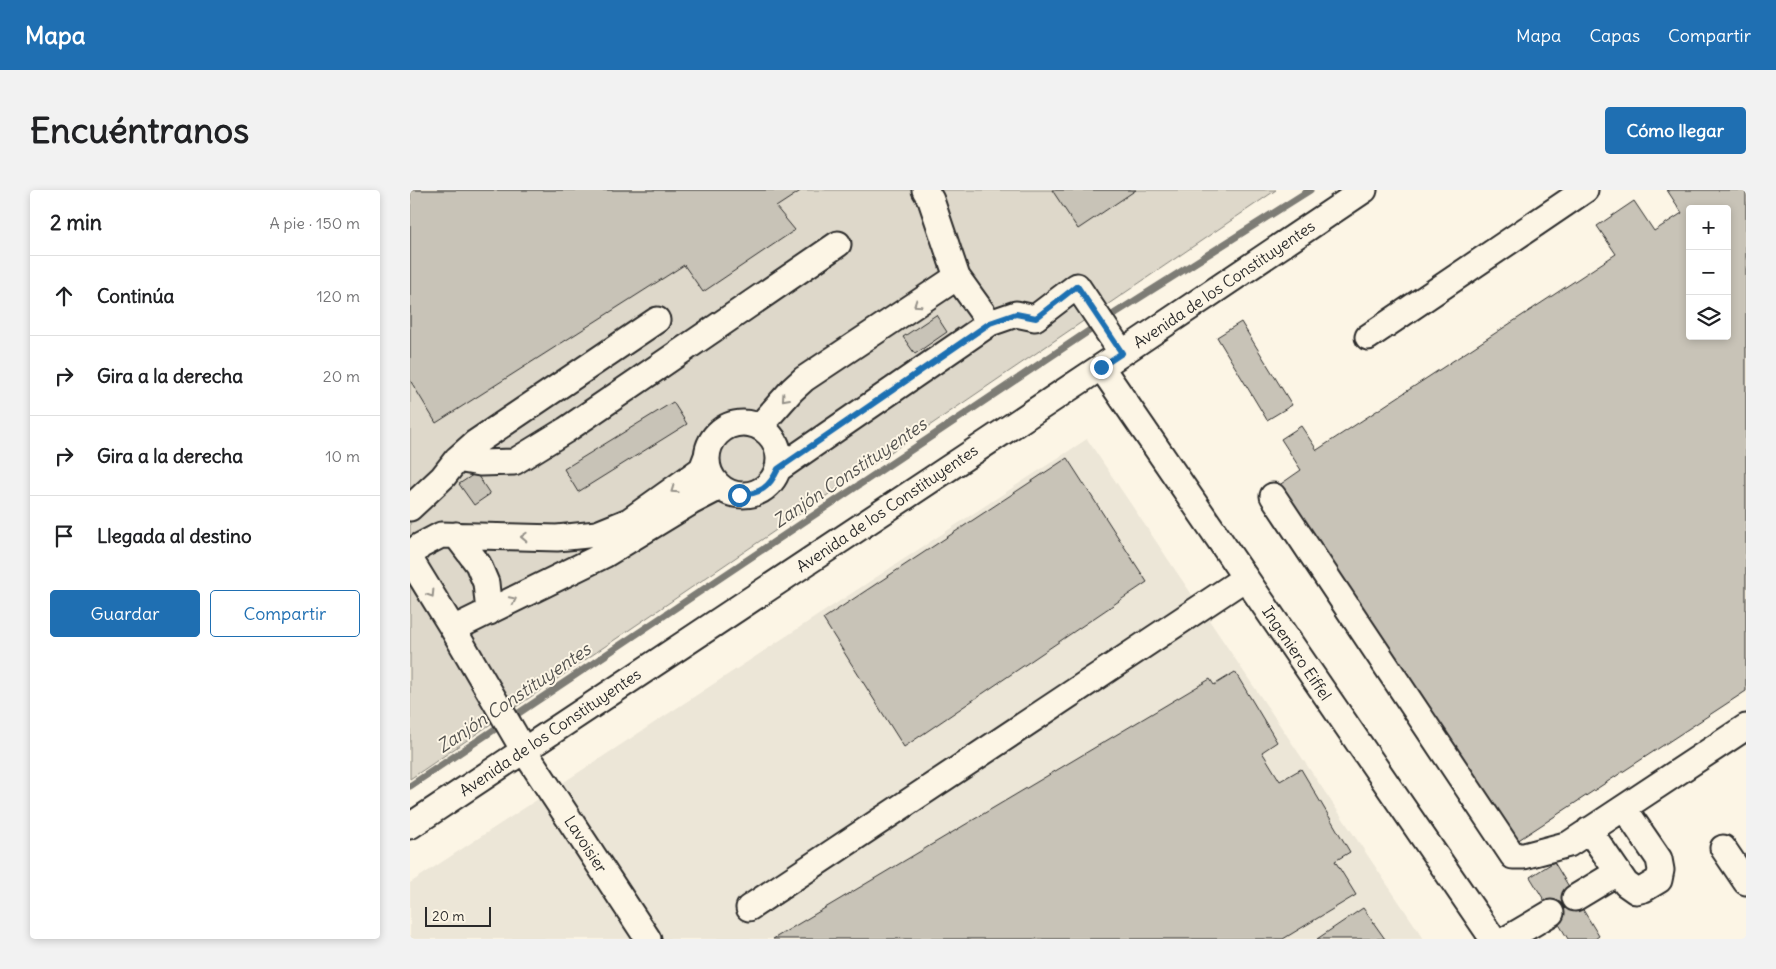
<!DOCTYPE html>
<html lang="es">
<meta charset="utf-8">
<style>
:root{--surface:#fff;--page:#f2f2f2;--text:#202124;--muted:#757577;--line:#e0e0e0;--accent:#1f6fb2}
body{margin:0;font-family:Delius,sans-serif;background:var(--page);color:var(--text)}
.controls{position:absolute;right:15px;top:15px;display:grid;overflow:hidden;border-radius:5px;box-shadow:0 2px 8px #0003}
.controls button{width:45px;height:45px;display:grid;place-items:center;padding:0;border:0;border-bottom:1px solid var(--line);background:var(--surface);color:var(--text);font:25px sans-serif}
.scale{position:absolute;left:15px;bottom:12px;width:66px;box-sizing:border-box;padding-left:5px;border:2px solid #2b2b2b;border-top:0;font-size:14px;line-height:18px;white-space:nowrap;color:#2b2b2b;-webkit-text-stroke:4px #fcf5e5;paint-order:stroke}
.stop{position:absolute;width:15px;height:15px;margin:-11px;border:4px solid #1f6fb2;border-radius:50%;background:#fff}
.stop.end{background:#1f6fb2;border-color:#fff;box-shadow:0 1px 5px #0008}
.list{margin:0;padding:0;list-style:none}
h2{display:flex;justify-content:space-between;align-items:center;height:65px;margin:0;padding:0 20px;font-size:21px}
h2 small{font-size:16px;font-weight:400;color:var(--muted)}
.list li{display:grid;grid-template-columns:32px 1fr auto;gap:15px;align-items:center;box-sizing:border-box;height:80px;padding:0 20px;border-top:1px solid var(--line)}
.list b{display:block;font-size:19px;white-space:nowrap}
.list em{font-size:16px;font-style:normal;color:var(--muted)}
.actions{display:flex;gap:10px;padding:15px 20px}
.actions a{flex:1;padding:11px 0;border:1px solid var(--accent);border-radius:5px;text-align:center;font-size:18px;color:var(--accent)}
.actions .main{background:var(--accent);color:#fff}
.icon{flex:none;width:28px;height:28px;fill:none;stroke:currentColor;stroke-width:2;stroke-linecap:round;stroke-linejoin:round}
.map{position:relative;flex:none;width:1336px;height:749px;overflow:hidden;border-radius:5px}
header{display:flex;align-items:center;gap:30px;box-sizing:border-box;height:70px;padding:0 25px;background:var(--accent);color:#fff}
header strong{font-size:24px}
nav{display:flex;gap:28px;margin-inline-start:auto;font-size:18px}
.intro{display:flex;align-items:center;justify-content:space-between;box-sizing:border-box;height:120px;padding:0 30px}
h1{margin:0;font-size:35px}
.button{padding:12px 22px;border-radius:5px;background:var(--accent);color:#fff;font-size:18px;font-weight:700}
main{display:flex;gap:30px;padding:0 30px}
aside{flex:1;background:var(--surface);border-radius:5px;box-shadow:0 2px 8px #0003}
.map>svg:first-child{display:block}
</style>
<header>
<strong>Mapa</strong>
<nav><a>Mapa</a><a>Capas</a><a>Compartir</a></nav>
</header>
<div class="intro"><h1>Encuéntranos</h1><a class="button">Cómo llegar</a></div>
<main>
<aside>
<h2>2 min<small>A pie · 150 m</small></h2>
<ul class="list">
<li><svg class="icon" aria-label="ahead" viewBox="0 0 24 24"><path d="M12 20V5M6 11l6-6 6 6"/></svg><div><b>Continúa</b></div><em>120 m</em></li>
<li><svg class="icon" aria-label="right" viewBox="0 0 24 24"><path d="M7 20v-9h11M14 6l5 5-5 5"/></svg><div><b>Gira a la derecha</b></div><em>20 m</em></li>
<li><svg class="icon" aria-label="right" viewBox="0 0 24 24"><path d="M7 20v-9h11M14 6l5 5-5 5"/></svg><div><b>Gira a la derecha</b></div><em>10 m</em></li>
<li><svg class="icon" aria-label="arrive" viewBox="0 0 24 24"><path d="M6 21V4h12l-3 4 3 4H6"/></svg><div><b>Llegada al destino</b></div></li>
</ul>
<div class="actions"><a class="main">Guardar</a><a>Compartir</a></div>
</aside>
<div class="map">
<svg width="1336" height="749" viewBox="0 0 1336 749">
<rect width="100%" height="100%" fill="#fcf5e5"/>
<filter id="ink" filterUnits="userSpaceOnUse"><feTurbulence type="fractalNoise" baseFrequency=".02" numOctaves="2"/><feDisplacementMap in="SourceGraphic" scale="10" xChannelSelector="R" yChannelSelector="G"/><feConvolveMatrix kernelMatrix="1 2 1 2 8 2 1 2 1" color-interpolation-filters="sRGB"/></filter>
<g filter="url(#ink)">
<!-- built -->
<path fill="#ece6d7" d="M677,249L1014,749H0V693Z"/>
<!-- green -->
<path fill="#ded8ca" stroke="#84827a" d="M0,0H866L0,589Z"/>
<g fill="none" stroke-linecap="round" stroke-linejoin="round">
<!-- stream -->
<path stroke="#7d7b74" stroke-width="7" d="M0,596L707,122L900,0"/>
</g>
<!-- building -->
<path fill="#c8c3b7" stroke="#2b2b2b" fill-rule="evenodd" d="M0,0H392L366,17L385,40L293,102L274,75L26,233L0,190Z
M642,0H726L668,39Z
M1257,0H1336V501L1104,653L868,296L891,280L871,249L891,236L907,260L1206,64L1187,36L1224,11L1244,41L1272,23ZM1280,19H1317V146H1280Z
M526,125L537,142L505,164L493,147Z
M831,132L882,215L857,230L807,147Z
M263,212L277,234L168,302L154,279Z
M657,268L737,392L494,557L413,429Z
M66,283L80,304L64,315L49,294Z
M825,482L867,552L852,562L870,591L891,579L940,662L925,671L946,705L873,749H363L800,489L804,495Z
M1144,672L1189,746L1185,749H1158L1120,687Z
M953,718L975,749H907Z"/>
<g fill="none" stroke-linecap="round" stroke-linejoin="round">
<!-- minor casing -->
<g stroke="#2b2b2b" stroke-width="29">
<path id="minor" d="M515,0L521,10L547,87L580,133
M958,147L1175,0
M691,177L1083,749
M297 269a36 36 0 1 1 72 0a36 36 0 1 1-72 0Z
M349,237L382,200L394,189L547,87
M47,269L70,273L104,272L156,240L428,54
M368,279L580,133L606,124L625,128L667,96L712,163
M863,306L1103,666H1114L1159,654L1336,537
M0,318L33,287L47,269L65,253L247,130
M46,345L68,374L76,393L79,422
M0,367L10,356L31,345L147,348L187,344L219,331L292,279L297,266
M0,369L43,439L113,559L238,749
M43,439L194,365L281,312L310,297
M0,636L712,163L954,0
M1179,640L1216,694L1226,701L1234,699L1249,690L1251,680L1249,669L1214,618
M1313,658L1336,692
M1165,708L1208,682
M339,718L835,388
M1097,749L1141,723"/>
</g>
<!-- minor -->
<use href="#minor" stroke="#fcf5e5" stroke-width="25"/>
</g>
<!-- one-way arrows -->
<defs><path id="oneway-chevron" d="M-2-3.5L2.5 0L-2 3.5" fill="none" stroke-width="1.6" stroke-linecap="round" stroke-linejoin="round" transform="scale(1.25)"/></defs>
<g stroke="#949088">
<use href="#oneway-chevron" transform="translate(507 114) rotate(146)"/>
<use href="#oneway-chevron" transform="translate(375 208) rotate(132)"/>
<use href="#oneway-chevron" transform="translate(264 300) rotate(145)"/>
<use href="#oneway-chevron" transform="translate(114 347) rotate(-178)"/>
<use href="#oneway-chevron" transform="translate(21 404) rotate(58)"/>
<use href="#oneway-chevron" transform="translate(103 410) rotate(-26)"/>
</g>
</g>
<g fill="none" stroke-linecap="round" stroke-linejoin="round" filter="url(#ink)">
<!-- route -->
<path stroke="#1f6fb2" stroke-width="6" d="M329,305C350,304 359,298 368,279L580,133L606,124L626,128L667,96L712,163L691,177"/>
</g>
<g text-anchor="middle" stroke-width="4" stroke-linejoin="round" paint-order="stroke">
<!-- street labels -->
<g font-size="16" fill="#2b2b2b" stroke="#fcf5e5">
<text transform="translate(814 94) rotate(-34)" y="6">Avenida de los Constituyentes</text>
<text transform="translate(477 318) rotate(-34)" y="6">Avenida de los Constituyentes</text>
<text transform="translate(887 463) rotate(56)" y="6">Ingeniero Eiffel</text>
<text transform="translate(140 542) rotate(-34)" y="6">Avenida de los Constituyentes</text>
<text transform="translate(176 654) rotate(57)" y="6">Lavoisier</text>
</g>
<!-- water labels -->
<g font-size="18" font-style="italic" fill="#545350" stroke="#fcf5e5">
<text transform="translate(440 283) rotate(-34)" y="6">Zanjón Constituyentes</text>
<text transform="translate(104 508) rotate(-34)" y="6">Zanjón Constituyentes</text>
</g>
</g>
</svg>
<div class="controls">
<button>+</button>
<button>−</button>
<button><svg class="icon" aria-label="layers" viewBox="0 0 24 24"><path d="M12 4l9 5-9 5-9-5zM3 14l9 5 9-5"/></svg></button>
</div>
<div class="scale">20 m</div>
<div class="stop" style="left:329px;top:305px"></div>
<div class="stop end" style="left:691px;top:177px"></div>
</div>
</main>
